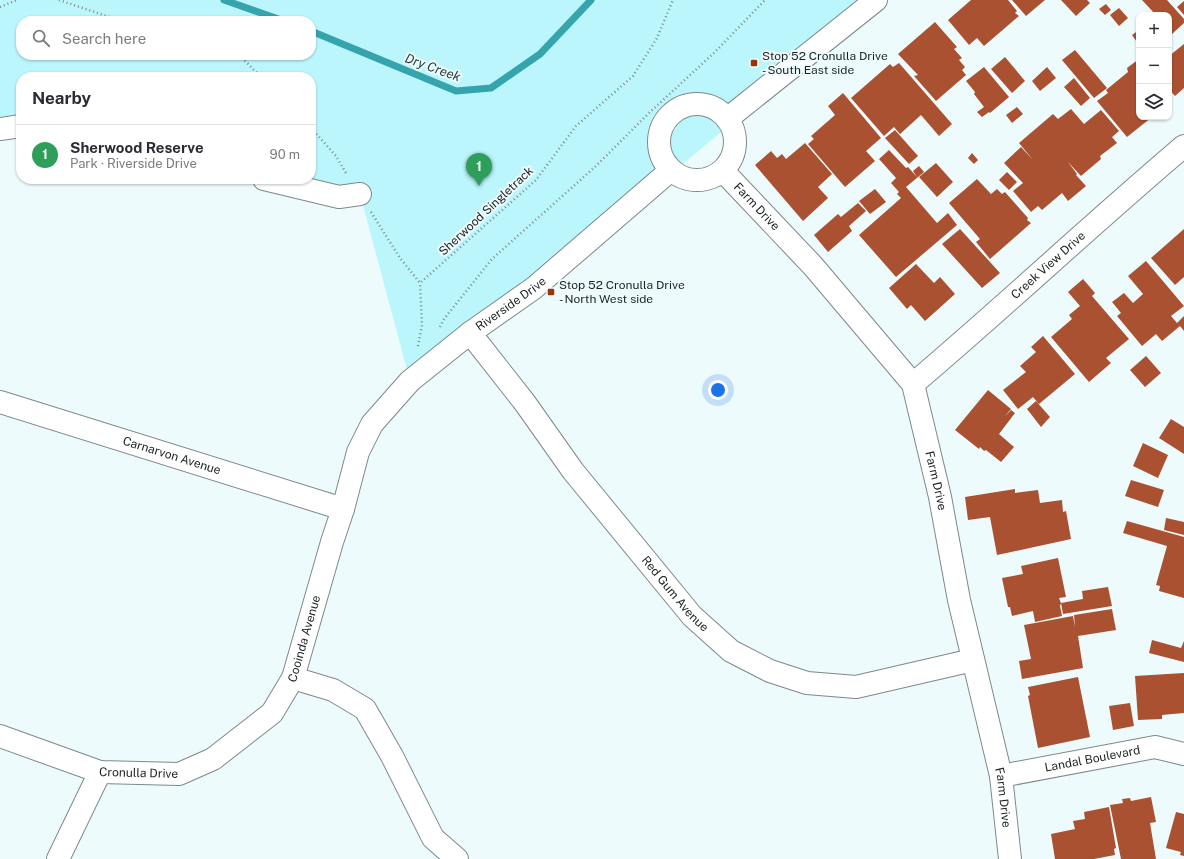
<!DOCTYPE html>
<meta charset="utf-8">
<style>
:root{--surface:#fff;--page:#f7f7f7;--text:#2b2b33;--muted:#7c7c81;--line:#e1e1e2;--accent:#7c3aed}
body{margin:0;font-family:"Public Sans",sans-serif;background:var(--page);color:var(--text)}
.controls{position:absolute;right:12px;top:12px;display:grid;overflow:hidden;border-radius:8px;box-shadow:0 1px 3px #0004}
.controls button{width:36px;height:36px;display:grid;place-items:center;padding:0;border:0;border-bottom:1px solid var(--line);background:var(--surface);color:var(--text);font:20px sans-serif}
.you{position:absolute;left:718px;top:390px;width:14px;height:14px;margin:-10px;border:3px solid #fff;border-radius:50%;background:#1a73e8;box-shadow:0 0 0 6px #1a73e833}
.badge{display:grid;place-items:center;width:26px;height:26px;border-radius:50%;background:var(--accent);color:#fff;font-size:13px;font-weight:700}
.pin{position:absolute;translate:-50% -33px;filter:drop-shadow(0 1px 2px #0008)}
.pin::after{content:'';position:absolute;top:21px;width:14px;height:12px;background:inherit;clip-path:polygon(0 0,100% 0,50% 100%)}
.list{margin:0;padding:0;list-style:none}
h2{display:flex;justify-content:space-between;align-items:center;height:52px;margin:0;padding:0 16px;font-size:17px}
h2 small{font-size:13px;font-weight:400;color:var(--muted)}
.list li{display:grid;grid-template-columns:26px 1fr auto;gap:12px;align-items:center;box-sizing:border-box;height:60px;padding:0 16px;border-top:1px solid var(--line)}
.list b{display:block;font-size:15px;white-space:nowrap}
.list p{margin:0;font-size:13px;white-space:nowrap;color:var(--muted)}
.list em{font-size:13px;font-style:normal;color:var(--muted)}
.icon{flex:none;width:22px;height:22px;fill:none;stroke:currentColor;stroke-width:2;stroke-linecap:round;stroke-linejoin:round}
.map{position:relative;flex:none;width:1184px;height:859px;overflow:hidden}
.search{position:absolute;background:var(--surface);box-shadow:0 1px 3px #0004;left:16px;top:16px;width:300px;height:44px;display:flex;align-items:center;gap:10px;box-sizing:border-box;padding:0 14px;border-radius:16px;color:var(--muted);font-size:15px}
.panel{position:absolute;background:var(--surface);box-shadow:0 1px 3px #0004;left:16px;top:72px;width:300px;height:112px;border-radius:16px}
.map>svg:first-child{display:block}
</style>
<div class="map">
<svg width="1184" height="859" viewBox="0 0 1184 859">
<rect width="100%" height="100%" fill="#eefbfc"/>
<!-- green -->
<path fill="#bbf6fc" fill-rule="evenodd" d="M0,0H880L559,267L410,381L360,194L311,179V77H21V121H0ZM21,21H311V55H21Z"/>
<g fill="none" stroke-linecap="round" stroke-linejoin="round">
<!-- stream -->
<path stroke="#36a4ad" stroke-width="7" d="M224,0L284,21
M311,31L456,91L491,88L540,54L591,0"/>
</g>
<!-- building -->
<path fill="#aa5132" d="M971,0H1008L1017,11L1015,13L1019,16L984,46L977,38L969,45L948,20Z
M1012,0H1045L1026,16Z
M1061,0H1087L1090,3L1076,16Z
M1142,0H1167L1184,19V23L1172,34L1169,30V15H1156Z
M1184,1V15L1177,7Z
M1106,4L1111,10L1105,15L1099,9Z
M1119,8L1128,18L1119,26L1110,15Z
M935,22L957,47L954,49L962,58L959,60L965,67L962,70L966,75L936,101L914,76L918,75L898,54Z
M1139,30V45L1132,35Z
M1184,44V88L1175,96L1169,89V56Z
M1075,50L1107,88L1094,98L1062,60Z
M1005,57L1025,81L1012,93L991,69Z
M1139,59V117H1152L1127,137L1097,101L1108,93L1106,90L1128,72L1127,68Z
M899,63L952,124L939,136L921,115L900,134L894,127L884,136L851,98L890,64L893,67Z
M984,67L1009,97L990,113L989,112L982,117L977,112L984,107L974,94L975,92L966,81Z
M1047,67L1056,78L1040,91L1032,81Z
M1074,78L1090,98L1081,106L1064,87Z
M843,93L881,138L866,151L875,161L845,187L808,144L814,139L811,136L835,115L828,106Z
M1017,107L1023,114L1012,123L1006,115Z
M1071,109L1084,124L1101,110L1119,131L1112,137L1117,143L1100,156L1101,159L1081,176L1068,162L1077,174L1076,175L1086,186L1068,201L1062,193L1042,210L1038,206L1031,212L1013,191L1023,183L1004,163L1021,147L1033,160L1019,143L1053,114L1058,119Z
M895,130L918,156L909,164L885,138Z
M805,143L832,174L818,187L828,198L803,221L755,165L771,151L777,158L782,154L786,159Z
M889,150L906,168L908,167L917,177L913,171L919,166L924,172L906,187L937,223L948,213L957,225L896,277L859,235L901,198L897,194L899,192L891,183L896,178L879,159Z
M972,153L978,160L974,164L968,158Z
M936,163L953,182L937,197L919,177Z
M1007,172L1017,182L1009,190L999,180Z
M977,179L991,194L997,189L1002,194L1005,192L1028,218L1027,220L1031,223L990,259L976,242L980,239L949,203Z
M875,189L886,202L870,214L859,201Z
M858,203L866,211L849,226L852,231L828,252L814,235L838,214L841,217Z
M960,229L1000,273L982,288L942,244Z
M1184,229V277L1175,285L1151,258Z
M1146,261L1184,306L1171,316L1177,323L1184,316V331L1180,326L1162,341L1156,334L1142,346L1117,316L1121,313L1112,302L1124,293L1133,303L1143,294L1128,276Z
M916,264L934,283L940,277L955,294L925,321L911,305L907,309L889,288Z
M1083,279L1095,293L1092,296L1129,339L1106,358L1111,363L1089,382L1051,337L1072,319L1069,315L1080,306L1068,292Z
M1043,336L1075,374L1039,404L1033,397L1018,409L1003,390L1026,372L1020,366L1036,352L1031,347Z
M1146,356L1161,373L1145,387L1130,370Z
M988,390L1011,409L1005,416L1011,410L1015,413L999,434L1014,447L1001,462L986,450L984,451L980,447L979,449L955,430Z
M1036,401L1050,417L1041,427L1027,409Z
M1171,419L1184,427V454L1159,438Z
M1143,443L1168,455L1158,478L1133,466Z
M1131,480L1164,490L1158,507L1125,496Z
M1015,489V493L1038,490L1040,503L1062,500L1063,512L1066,511L1071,539L997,555L990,517L968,520L965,497Z
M1166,518L1184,522V535L1164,530Z
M1127,521L1184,537V598L1159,591L1160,586L1156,585L1167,546L1123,533Z
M1058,558L1066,597L1059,598L1061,603L1060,606L1062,616L1035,622L1033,611L1012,616L1010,607H1008L1002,578L1023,574L1021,566Z
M1108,587L1112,606L1063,614L1061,603L1083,599L1082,591Z
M1112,609L1116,630L1078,636L1083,668L1022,679L1019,661L1031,659L1024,625L1073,616L1075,627L1074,615Z
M1152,640L1181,648L1184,641V662L1149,653Z
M1184,673V713L1162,715V719L1138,720L1135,676Z
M1078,677L1090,737L1038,748L1028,696L1030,695L1028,687Z
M1130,703L1134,726L1113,730L1109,706Z
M1151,797L1156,822L1150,823L1156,859H1121L1110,805L1123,803L1122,799L1130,798L1131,801Z
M1109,807L1116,848L1114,849L1115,855L1094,859H1055L1051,834L1075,829L1073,821L1085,819L1084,812Z
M1176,812L1184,814V856L1180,855L1181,852L1166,848Z"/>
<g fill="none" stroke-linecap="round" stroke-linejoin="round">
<!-- minor casing -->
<g stroke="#7d898a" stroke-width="24">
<g id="minor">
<circle cx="697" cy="142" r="38"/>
<path d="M727,119L876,0"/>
<path d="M0,129L21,126"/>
<path id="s1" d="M723,171L813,266L913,384L940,497L959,600L1001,776L1010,859"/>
<path d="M264,179L339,197L360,194"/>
<path id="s2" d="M470,333L525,403L573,471L692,616L731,651L770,671L807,683L856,687L973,660"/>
<path id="s3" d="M913,384C1005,306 1092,224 1184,146"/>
<path id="s4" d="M0,402L343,509"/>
<path d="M293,678L333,690L365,709L392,756L433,838L457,859"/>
<path id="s5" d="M0,736L100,772L179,774L213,759L272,713L293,678L332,542L343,509L358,452L372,424L410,381L470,333L534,288L671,170"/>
<path id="s6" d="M1001,776L1155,747L1184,754"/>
<path d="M58,859L100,772"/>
</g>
</g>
<!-- path -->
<path stroke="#7f8889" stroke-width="2.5" stroke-dasharray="1 3" stroke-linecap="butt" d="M59,0L121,21
M0,7L17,0
M239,55L261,77
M311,128L336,156L346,173
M371,212L400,258L420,283L536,180L576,126L633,76L657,38L673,0
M440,327L444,319L492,259L596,166L649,113L715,52L765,0
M418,346L422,325L420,283"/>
<!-- minor -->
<use href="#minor" stroke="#fff" stroke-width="22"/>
</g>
<!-- markers -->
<g fill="#9b3509" stroke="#eefbfc" stroke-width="1.5">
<rect x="750" y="59" width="8" height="8" rx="2"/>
<rect x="547" y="288" width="8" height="8" rx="2"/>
</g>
<g text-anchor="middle" stroke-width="4" stroke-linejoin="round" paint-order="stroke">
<!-- poi labels -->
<g font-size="12" fill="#1c2121" stroke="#eefbfc" text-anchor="start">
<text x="762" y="60">Stop 52 Cronulla Drive<tspan x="762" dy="14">- South East side</tspan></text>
<text x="559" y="289">Stop 52 Cronulla Drive<tspan x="559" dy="14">- North West side</tspan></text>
</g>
<!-- street labels -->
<g font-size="12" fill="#1c2121" stroke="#eefbfc">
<text dy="4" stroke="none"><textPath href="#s1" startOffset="49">Farm Drive</textPath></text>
<text transform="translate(486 211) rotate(-43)" y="4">Sherwood Singletrack</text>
<text dy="4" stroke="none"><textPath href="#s3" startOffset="180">Creek View Drive</textPath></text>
<text dy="4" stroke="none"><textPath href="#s5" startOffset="789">Riverside Drive</textPath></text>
<text dy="4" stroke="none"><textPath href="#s4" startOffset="180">Carnarvon Avenue</textPath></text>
<text dy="4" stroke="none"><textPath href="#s1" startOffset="385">Farm Drive</textPath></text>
<text dy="4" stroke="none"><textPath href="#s2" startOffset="332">Red Gum Avenue</textPath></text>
<text dy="4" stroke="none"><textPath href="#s5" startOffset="379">Cooinda Avenue</textPath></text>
<text dy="4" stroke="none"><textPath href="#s6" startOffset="93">Landal Boulevard</textPath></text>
<text dy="4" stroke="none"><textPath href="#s5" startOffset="145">Cronulla Drive</textPath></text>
<text dy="4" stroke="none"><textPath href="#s1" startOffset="709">Farm Drive</textPath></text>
</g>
<!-- water labels -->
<g font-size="13" font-style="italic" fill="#274042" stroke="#eefbfc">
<text transform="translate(433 67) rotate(20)" y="5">Dry Creek</text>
</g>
</g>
</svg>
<div class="controls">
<button>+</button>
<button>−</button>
<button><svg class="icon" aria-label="layers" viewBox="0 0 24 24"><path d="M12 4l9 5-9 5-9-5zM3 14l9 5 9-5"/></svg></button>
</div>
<div class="you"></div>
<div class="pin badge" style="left:479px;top:186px;background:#2e9e5b">1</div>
<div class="search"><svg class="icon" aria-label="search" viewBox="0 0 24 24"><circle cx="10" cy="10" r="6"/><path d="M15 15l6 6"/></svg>Search here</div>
<section class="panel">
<h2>Nearby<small></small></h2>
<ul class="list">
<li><span class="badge" style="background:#2e9e5b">1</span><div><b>Sherwood Reserve</b><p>Park · Riverside Drive</p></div><em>90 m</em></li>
</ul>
</section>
</div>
